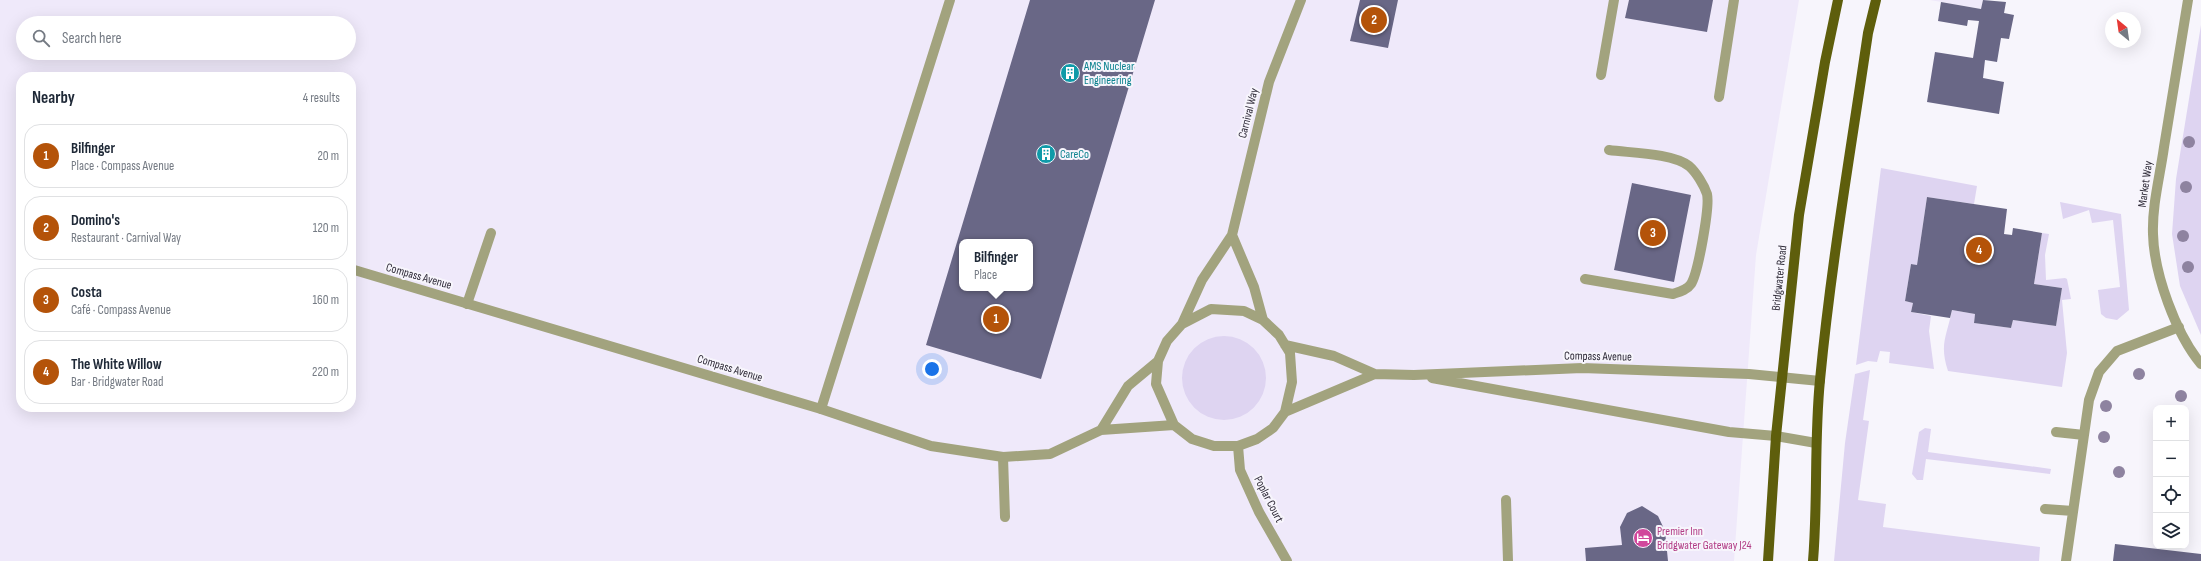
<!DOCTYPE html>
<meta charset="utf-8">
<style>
:root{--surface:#fff;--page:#f6f6f7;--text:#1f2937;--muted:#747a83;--line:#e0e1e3;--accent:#b45309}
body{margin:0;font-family:"Sofia Sans Condensed",sans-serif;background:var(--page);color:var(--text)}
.controls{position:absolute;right:12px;bottom:12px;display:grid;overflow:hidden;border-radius:8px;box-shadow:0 4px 16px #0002}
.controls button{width:36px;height:36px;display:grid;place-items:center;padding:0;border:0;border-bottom:1px solid var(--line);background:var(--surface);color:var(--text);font:20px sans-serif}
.compass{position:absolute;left:2105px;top:12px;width:36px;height:36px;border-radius:50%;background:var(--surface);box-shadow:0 4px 16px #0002;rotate:331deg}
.you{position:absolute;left:932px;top:369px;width:14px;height:14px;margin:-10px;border:3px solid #fff;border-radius:50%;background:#1a73e8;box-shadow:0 0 0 6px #1a73e833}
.badge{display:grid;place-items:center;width:26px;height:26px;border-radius:50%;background:var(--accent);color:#fff;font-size:13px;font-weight:700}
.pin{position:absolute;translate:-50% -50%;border:2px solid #fff;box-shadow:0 1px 4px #0006}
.popup{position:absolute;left:959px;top:239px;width:74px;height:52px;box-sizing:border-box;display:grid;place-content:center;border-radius:8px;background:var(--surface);filter:drop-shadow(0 1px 3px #0005);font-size:13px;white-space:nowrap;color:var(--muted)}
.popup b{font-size:15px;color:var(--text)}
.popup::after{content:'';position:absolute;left:50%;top:100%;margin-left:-8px;border:8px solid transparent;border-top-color:var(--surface)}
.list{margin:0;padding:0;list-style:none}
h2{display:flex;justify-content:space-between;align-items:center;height:52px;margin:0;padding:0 16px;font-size:17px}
h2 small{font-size:13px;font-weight:400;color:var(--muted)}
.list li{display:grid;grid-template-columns:26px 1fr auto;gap:12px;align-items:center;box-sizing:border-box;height:64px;margin:0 8px 8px;padding:0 8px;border:1px solid var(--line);border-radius:16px}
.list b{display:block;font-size:15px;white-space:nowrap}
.list p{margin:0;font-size:13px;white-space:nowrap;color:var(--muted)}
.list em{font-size:13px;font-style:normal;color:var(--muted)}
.icon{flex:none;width:22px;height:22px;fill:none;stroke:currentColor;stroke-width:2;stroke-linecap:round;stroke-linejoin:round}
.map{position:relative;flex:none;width:2201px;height:561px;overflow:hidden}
.search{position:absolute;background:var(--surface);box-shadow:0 4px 16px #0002;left:16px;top:16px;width:340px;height:44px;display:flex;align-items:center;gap:10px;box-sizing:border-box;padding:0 14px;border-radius:22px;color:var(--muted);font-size:15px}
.panel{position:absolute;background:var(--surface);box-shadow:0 4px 16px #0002;left:16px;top:72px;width:340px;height:340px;border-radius:16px}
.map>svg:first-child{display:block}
</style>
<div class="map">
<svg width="2201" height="561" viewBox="0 0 2201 561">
<rect width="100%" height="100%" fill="#f7f5fc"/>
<!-- built -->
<path fill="#efe9fa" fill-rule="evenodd" d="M0,0H1799L1756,255L1734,561H0ZM23,23H349V53H23ZM21,77H351V407H21ZM962,242H1030V288H962Z
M1930,0H1983L1981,9Z"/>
<!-- green -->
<path fill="#ded4f1" d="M2201,25V335L2180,286L2172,234L2176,179Z
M1881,168L1977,186L1974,204L1927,197L1917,265L1911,264L1905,301L1913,303L1911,312L1931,316L1929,331L1934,369L1889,363L1890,352L1880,351L1877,362L1868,361L1856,365Z
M2060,202L2121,214L2129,310L2117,320L2106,318L2101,314L2098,290L2120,287L2113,220L2092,223L2089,210L2063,219Z
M2042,233L2049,234L2045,255L2046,280L2065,278L2067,279L2071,299L2062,300L2067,353L2062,387L1948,371C1939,344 1947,336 1952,310L1975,314L1974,323L2011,328L2013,320L2056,326L2062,288L2034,284Z
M1182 378a42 42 0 1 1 84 0a42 42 0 1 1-84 0Z
M1870,370L1863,420L1869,421L1858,500L1886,504L1883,527L2040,547L2039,561H1834L1845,443L1855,374Z
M1925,428L1931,429L1928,452L2051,469L2050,474L1926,459L1923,480H1917L1912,474L1919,432Z"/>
<!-- building -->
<path fill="#696786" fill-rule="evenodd" d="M1030,0H1155L1041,379L926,345ZM962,242H1030V288H962Z
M1360,0H1398L1388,48L1350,41Z
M1629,0H1713L1707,32L1625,18Z
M1983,0L2006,2L2004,13L2014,15L2009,39L2001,38L1997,62L1985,60L1983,78L2004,82L1999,114L1927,102L1935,52L1973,58L1979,21L1968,20L1967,26L1938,21L1941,2L1981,9Z
M1632,183L1691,195L1674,282L1614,270Z
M1927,197L2007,209L2004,234L2012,235L2013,228L2042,233L2034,284L2062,288L2056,326L2013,320L2011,328L1974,323L1975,314L1952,310L1950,318L1911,312L1913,303L1905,301L1911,264L1917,265Z
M1642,506L1658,516L1665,531L1668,561H1586L1585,548L1622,545L1620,527L1627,513Z
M2115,544L2201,554V561H2113Z"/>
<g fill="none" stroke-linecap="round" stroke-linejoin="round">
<!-- service -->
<path stroke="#a2a37e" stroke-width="10" d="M2188,0C2180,49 2172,98 2164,147C2160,176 2152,205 2153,234C2154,274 2176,334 2201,364
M1601,75L1614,0
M1719,97L1734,0
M1585,279L1673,294C1679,292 1687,290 1691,284C1698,273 1710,207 1707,194C1704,185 1696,172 1689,166C1672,153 1630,153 1609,150
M467,304L491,233
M821,409L950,0
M2056,432L2084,435
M1003,457L1005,517
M1506,500L1508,561
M2045,509L2073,511
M2066,561L2089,400L2099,372L2117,351L2179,327"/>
<!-- minor -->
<path stroke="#a2a37e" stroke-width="10" d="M1232,235L1254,287L1263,320
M351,269L821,409L931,446L1003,457L1050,454L1101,430L1174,425
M1182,324L1211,309L1244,311L1263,320L1279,335L1290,353L1292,382L1285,412L1273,428L1257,439L1238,446H1214L1192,439L1174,425L1156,384L1158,361L1167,341L1182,324L1202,280L1232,235L1269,82L1301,0
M1285,345L1334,356L1375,374L1414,375L1582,368L1749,374L1820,381
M1432,378L1729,432L1776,436L1816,443
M1285,412L1375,374
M1101,430L1128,386L1158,361
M1238,446L1240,470L1259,512L1287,561"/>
<!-- primary -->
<path stroke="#5e5e0c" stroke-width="10" d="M1768,561L1776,436L1799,215L1825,62L1838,0
M1813,561C1818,501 1814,440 1820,380C1831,264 1851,149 1868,33L1876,0"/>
</g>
<!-- trees -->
<g fill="#8e83a0">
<circle cx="2189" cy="142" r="6"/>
<circle cx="2186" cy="187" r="6"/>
<circle cx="2183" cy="236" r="6"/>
<circle cx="2188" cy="267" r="6"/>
<circle cx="2139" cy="374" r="6"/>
<circle cx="2181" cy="396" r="6"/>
<circle cx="2106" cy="406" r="6"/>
<circle cx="2104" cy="437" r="6"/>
<circle cx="2119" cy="472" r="6"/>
</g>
<!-- icons -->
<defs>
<g id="building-disc" transform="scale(1)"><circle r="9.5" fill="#0f9aa8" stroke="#f7f5fc"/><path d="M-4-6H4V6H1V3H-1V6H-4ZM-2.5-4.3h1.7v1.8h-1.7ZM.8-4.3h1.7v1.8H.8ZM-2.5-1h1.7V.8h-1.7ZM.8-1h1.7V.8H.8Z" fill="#fff"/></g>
<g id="hotel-disc" transform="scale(1)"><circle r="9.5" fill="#d1479c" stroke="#f7f5fc"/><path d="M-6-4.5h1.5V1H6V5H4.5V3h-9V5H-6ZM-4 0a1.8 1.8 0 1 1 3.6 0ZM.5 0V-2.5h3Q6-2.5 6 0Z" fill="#fff"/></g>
</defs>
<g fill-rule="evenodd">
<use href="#building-disc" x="1070" y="73"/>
<use href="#building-disc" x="1046" y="154"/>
<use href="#hotel-disc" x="1643" y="538"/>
</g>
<g text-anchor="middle" stroke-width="4" stroke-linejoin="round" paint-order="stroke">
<!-- culture labels -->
<g font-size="12" fill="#0d838f" stroke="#f7f5fc" text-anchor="start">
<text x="1084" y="70">AMS Nuclear<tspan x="1084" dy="14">Engineering</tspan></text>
<text x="1060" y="158">CareCo</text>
</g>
<!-- street labels -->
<g font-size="12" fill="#2f2b38" stroke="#f7f5fc">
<text transform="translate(1248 113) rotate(-76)" y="4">Carnival Way</text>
<text transform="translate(2145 184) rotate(-82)" y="4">Market Way</text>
<text transform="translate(419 276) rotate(16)" y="4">Compass Avenue</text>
<text transform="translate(1779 278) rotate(-84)" y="4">Bridgwater Road</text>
<text transform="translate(1598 356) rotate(1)" y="4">Compass Avenue</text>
<text transform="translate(730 368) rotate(17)" y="4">Compass Avenue</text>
<text transform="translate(1269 499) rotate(63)" y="4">Poplar Court</text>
</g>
<!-- hotel labels -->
<g font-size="12" fill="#b23c85" stroke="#f7f5fc" text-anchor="start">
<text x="1657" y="535">Premier Inn<tspan x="1657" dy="14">Bridgwater Gateway J24</tspan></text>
</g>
</g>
</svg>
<div class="controls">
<button>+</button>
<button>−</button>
<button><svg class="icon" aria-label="locate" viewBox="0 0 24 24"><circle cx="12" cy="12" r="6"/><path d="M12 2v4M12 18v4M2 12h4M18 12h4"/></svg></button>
<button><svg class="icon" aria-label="layers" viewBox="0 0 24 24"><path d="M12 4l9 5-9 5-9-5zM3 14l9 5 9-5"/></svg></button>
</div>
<svg class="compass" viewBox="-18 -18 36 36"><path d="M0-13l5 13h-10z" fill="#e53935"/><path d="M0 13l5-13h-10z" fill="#747a83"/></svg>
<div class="you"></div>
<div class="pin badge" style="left:996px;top:319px">1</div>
<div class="popup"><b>Bilfinger</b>Place</div>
<div class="pin badge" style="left:1374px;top:20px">2</div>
<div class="pin badge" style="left:1653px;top:233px">3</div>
<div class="pin badge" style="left:1979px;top:250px">4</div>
<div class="search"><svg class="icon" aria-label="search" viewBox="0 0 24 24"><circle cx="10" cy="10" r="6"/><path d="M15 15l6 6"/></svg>Search here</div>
<section class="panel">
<h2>Nearby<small>4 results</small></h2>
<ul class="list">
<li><span class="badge">1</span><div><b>Bilfinger</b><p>Place · Compass Avenue</p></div><em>20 m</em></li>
<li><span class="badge">2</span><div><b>Domino's</b><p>Restaurant · Carnival Way</p></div><em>120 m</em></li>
<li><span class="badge">3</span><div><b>Costa</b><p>Café · Compass Avenue</p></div><em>160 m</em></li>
<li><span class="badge">4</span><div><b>The White Willow</b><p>Bar · Bridgwater Road</p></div><em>220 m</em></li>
</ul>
</section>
</div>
